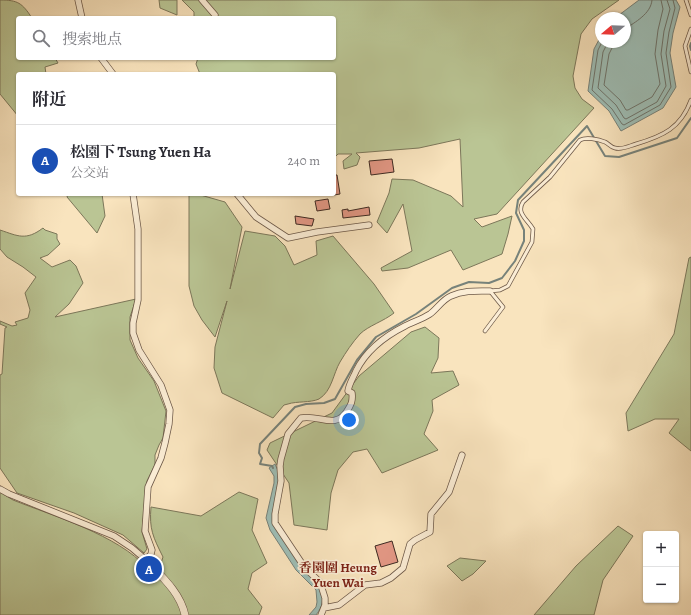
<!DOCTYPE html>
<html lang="zh">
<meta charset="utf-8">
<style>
:root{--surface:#fff;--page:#f7f7f7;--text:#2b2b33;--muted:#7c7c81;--line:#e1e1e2;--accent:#2563eb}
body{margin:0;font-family:Alegreya,"Noto Serif SC",serif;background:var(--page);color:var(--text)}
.controls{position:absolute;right:12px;bottom:12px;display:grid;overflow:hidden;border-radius:4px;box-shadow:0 1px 3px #0004}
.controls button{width:36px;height:36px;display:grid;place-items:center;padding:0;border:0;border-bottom:1px solid var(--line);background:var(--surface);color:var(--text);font:20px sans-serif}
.compass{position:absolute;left:595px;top:12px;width:36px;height:36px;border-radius:50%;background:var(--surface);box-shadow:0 1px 3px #0004;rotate:251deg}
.you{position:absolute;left:349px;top:420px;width:14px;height:14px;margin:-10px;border:3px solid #fff;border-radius:50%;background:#1a73e8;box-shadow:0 0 0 6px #1a73e833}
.badge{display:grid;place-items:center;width:26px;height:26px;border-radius:50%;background:var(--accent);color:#fff;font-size:13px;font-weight:700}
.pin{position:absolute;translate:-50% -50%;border:2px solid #fff;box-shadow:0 1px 4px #0006}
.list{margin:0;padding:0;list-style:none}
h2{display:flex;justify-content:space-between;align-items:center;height:52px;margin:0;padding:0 16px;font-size:17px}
h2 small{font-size:13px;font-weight:400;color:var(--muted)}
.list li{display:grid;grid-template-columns:26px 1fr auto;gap:12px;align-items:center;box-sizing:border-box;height:72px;padding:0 16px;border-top:1px solid var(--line)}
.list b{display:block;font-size:15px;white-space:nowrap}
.list p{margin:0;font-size:13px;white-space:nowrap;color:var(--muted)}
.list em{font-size:13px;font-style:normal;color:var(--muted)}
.icon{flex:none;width:22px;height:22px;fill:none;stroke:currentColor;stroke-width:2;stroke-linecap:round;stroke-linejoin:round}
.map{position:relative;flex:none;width:691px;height:615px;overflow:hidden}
.search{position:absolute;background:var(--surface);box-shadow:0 1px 3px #0004;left:16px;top:16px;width:320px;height:44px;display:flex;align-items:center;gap:10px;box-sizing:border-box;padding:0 14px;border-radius:4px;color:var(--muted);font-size:15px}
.panel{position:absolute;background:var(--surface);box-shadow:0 1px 3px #0004;left:16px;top:72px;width:320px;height:124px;border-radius:4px}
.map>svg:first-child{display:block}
</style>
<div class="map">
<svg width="691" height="615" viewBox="0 0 691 615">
<rect width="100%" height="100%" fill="#f9e4be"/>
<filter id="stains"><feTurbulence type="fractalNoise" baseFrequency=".005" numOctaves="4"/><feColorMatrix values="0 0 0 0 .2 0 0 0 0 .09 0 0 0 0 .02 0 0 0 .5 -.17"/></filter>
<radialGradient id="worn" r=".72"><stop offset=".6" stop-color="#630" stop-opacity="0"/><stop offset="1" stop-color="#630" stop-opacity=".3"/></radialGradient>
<!-- green -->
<path fill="#bac594" stroke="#7c775a" d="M0,0C18,0 22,3 32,18H18V58H55L58,63L45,67L46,74H18V116L0,94Z
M159,0H177V15L160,8Z
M182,0H619L592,19L581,34L573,76L575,88L582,99L594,108L497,214L474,219L482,227L512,216L508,234L502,254L463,270L451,250L408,268L382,271L381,268L412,251L403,204L387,233L377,222L389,193L392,179L413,180L451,196L463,207L460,139L419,148L356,153L360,157L357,165L344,169L343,161L352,154H338L334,158V74H200L196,64L198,58H334V18H194V12Z
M68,194H102L105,216L97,233L67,197Z
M189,194H197L225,202L242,227L230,289L245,231L275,236L285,246L294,265L317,255L316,241L333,236L374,284L394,313C384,321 368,326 360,334C352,343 346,352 340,362C333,374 332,391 319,399C310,403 297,401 288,404L284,405L273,418L222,393L214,368L215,347L227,301L215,337L202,320L194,306L189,286Z
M43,228L45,230L57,234V239L60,244L48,255L40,258L52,267L70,260L76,266L83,283L69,304L55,317L136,299L130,317V340L138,358L154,381L166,411L163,438L159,445L155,455V465L147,481L142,532L147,549L144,553L123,535L74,513L17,493L0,468V375L2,374L5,328L7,327L0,324V321L12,326L17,325L15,322L28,318L30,310L25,293L36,277L23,267L7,257L0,249V230C18,236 26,241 43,228Z
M691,257V451L669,433L679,419H655L628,431L626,413L674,334L689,258Z
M425,327L439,338L438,358L431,373L453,371L459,385L432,400L433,411L424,434L438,450L382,473L367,449L353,452L338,470L331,493L327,530L294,525L289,483L267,450L270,443L332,413L359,376L411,332Z
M0,492L13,500C53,516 118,535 147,568L160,566L163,557C153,537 149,529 151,507L201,516L239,492L258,499L252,530L267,563L252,573L248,589L262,607L259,615H0Z
M618,526L633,536L603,580L594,615H534L576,566Z
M460,558L486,561L473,574L462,581L447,566Z"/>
<!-- water -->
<path fill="#9ebeb6" stroke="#77827a" d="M639,0H676L680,7L673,33L670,53L676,87L663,108L621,131L609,111L588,91L594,49L601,36V42H625V18H615Z
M275,464L279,473V481L273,521L321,589C324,599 323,606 316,615H309L316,607L317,602L316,590L296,570L270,530L266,518L274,483V476L269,468Z"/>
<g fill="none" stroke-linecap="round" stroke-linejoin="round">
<!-- shore -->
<path stroke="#6e746c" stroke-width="1" d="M625,29C635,22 651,14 652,0
M602,42L598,50L592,90L612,109L622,124L624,125L660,105L671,87L666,53L669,32L675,8L673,0
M608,42L603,52L598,88L616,105L624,118L626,119L657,102L666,86L661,54L664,31L670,9L667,0
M615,42L609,54L604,85L620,100L626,110H628L652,97L660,84L655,54L658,30L663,9L661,0"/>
<!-- stream -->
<path stroke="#77827a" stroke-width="2" d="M691,43L690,46L691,50
M273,468L272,466L260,464L262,458L259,453L260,444L295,407L306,404L324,403L335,399L357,360L376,337L416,314L452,288L469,282L489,283L502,278L515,261L524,241V230L516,213L518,200L587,126L605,156L619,157L677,138L691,118"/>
</g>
<!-- building -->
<path fill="#e19683" stroke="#3d2921" d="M392,159L394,172L371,175L369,161Z
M334,175H337L340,194L334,195Z
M328,199L330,209L317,211L315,201Z
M369,207L370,215L343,218L342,210L348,209V211Z
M295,216L314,219L312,226L296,224Z
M392,541L398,562L381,567L375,546Z"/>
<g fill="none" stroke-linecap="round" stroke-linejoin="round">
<!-- service casing -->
<g stroke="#6c5848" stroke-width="4.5">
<path id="service" d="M686,0L691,15
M691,29L685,46L691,72
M490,291L500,290L508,286L532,242L533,229C527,219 516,213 523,202L550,177L580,140C586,137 598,139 605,142C608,143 610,147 615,148C622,150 629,146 636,144C663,136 681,128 691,100
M485,331L503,307L490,291"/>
</g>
<!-- minor casing -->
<g stroke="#6c5848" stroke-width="7">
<path id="minor" d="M78,0L82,18
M202,0L215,15
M101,58L113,74
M237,194L256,217L288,238L317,232L369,225
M0,489L9,494L114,536L132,548L146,560L151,554L152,550L145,531L148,487L161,458L165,443L169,424L170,410L161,385L139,350L133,333V323L138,300V229L133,194
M324,608L339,605L365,585L381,583L391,578L403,568L410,544L415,540L430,532L431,514L449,492L462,455
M321,615L325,605V598L320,582L305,568L275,523V514L281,481L280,466L281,459L288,434L301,418C318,414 336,430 347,411C351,405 353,401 352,393L348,391C349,384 353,378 356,371C366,351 385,336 405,326C413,322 422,319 430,314C437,309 443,299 451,296C464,290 477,291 490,291"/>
</g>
<!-- tertiary casing -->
<g stroke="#6c5848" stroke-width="8">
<path id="tertiary" d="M146,560C161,576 180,592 185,615"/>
</g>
<!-- service -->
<use href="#service" stroke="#fbedd5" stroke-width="3"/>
<!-- minor -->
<use href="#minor" stroke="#fbedd5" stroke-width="5.5"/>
<!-- tertiary -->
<use href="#tertiary" stroke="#fbedd5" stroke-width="7"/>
</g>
<g text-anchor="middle" stroke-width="3.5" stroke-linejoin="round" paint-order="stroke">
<!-- quarter labels -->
<g font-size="13" font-weight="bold" fill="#7a1f14" stroke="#fbedd5">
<text x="338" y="572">香園圍 Heung<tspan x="338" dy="15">Yuen Wai</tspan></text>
</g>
</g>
<rect width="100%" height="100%" filter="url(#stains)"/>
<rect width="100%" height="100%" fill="url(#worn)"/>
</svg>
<div class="controls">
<button>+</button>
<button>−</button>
</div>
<svg class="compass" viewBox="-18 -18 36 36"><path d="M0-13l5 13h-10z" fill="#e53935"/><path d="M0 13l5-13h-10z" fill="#7c7c81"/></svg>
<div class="you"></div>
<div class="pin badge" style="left:149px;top:569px;background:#1a4fb4">A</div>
<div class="search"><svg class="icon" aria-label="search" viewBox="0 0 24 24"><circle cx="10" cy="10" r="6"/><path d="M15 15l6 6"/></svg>搜索地点</div>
<section class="panel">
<h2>附近<small></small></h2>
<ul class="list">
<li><span class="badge" style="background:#1a4fb4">A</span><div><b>松園下 Tsung Yuen Ha</b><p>公交站</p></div><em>240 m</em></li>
</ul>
</section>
</div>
